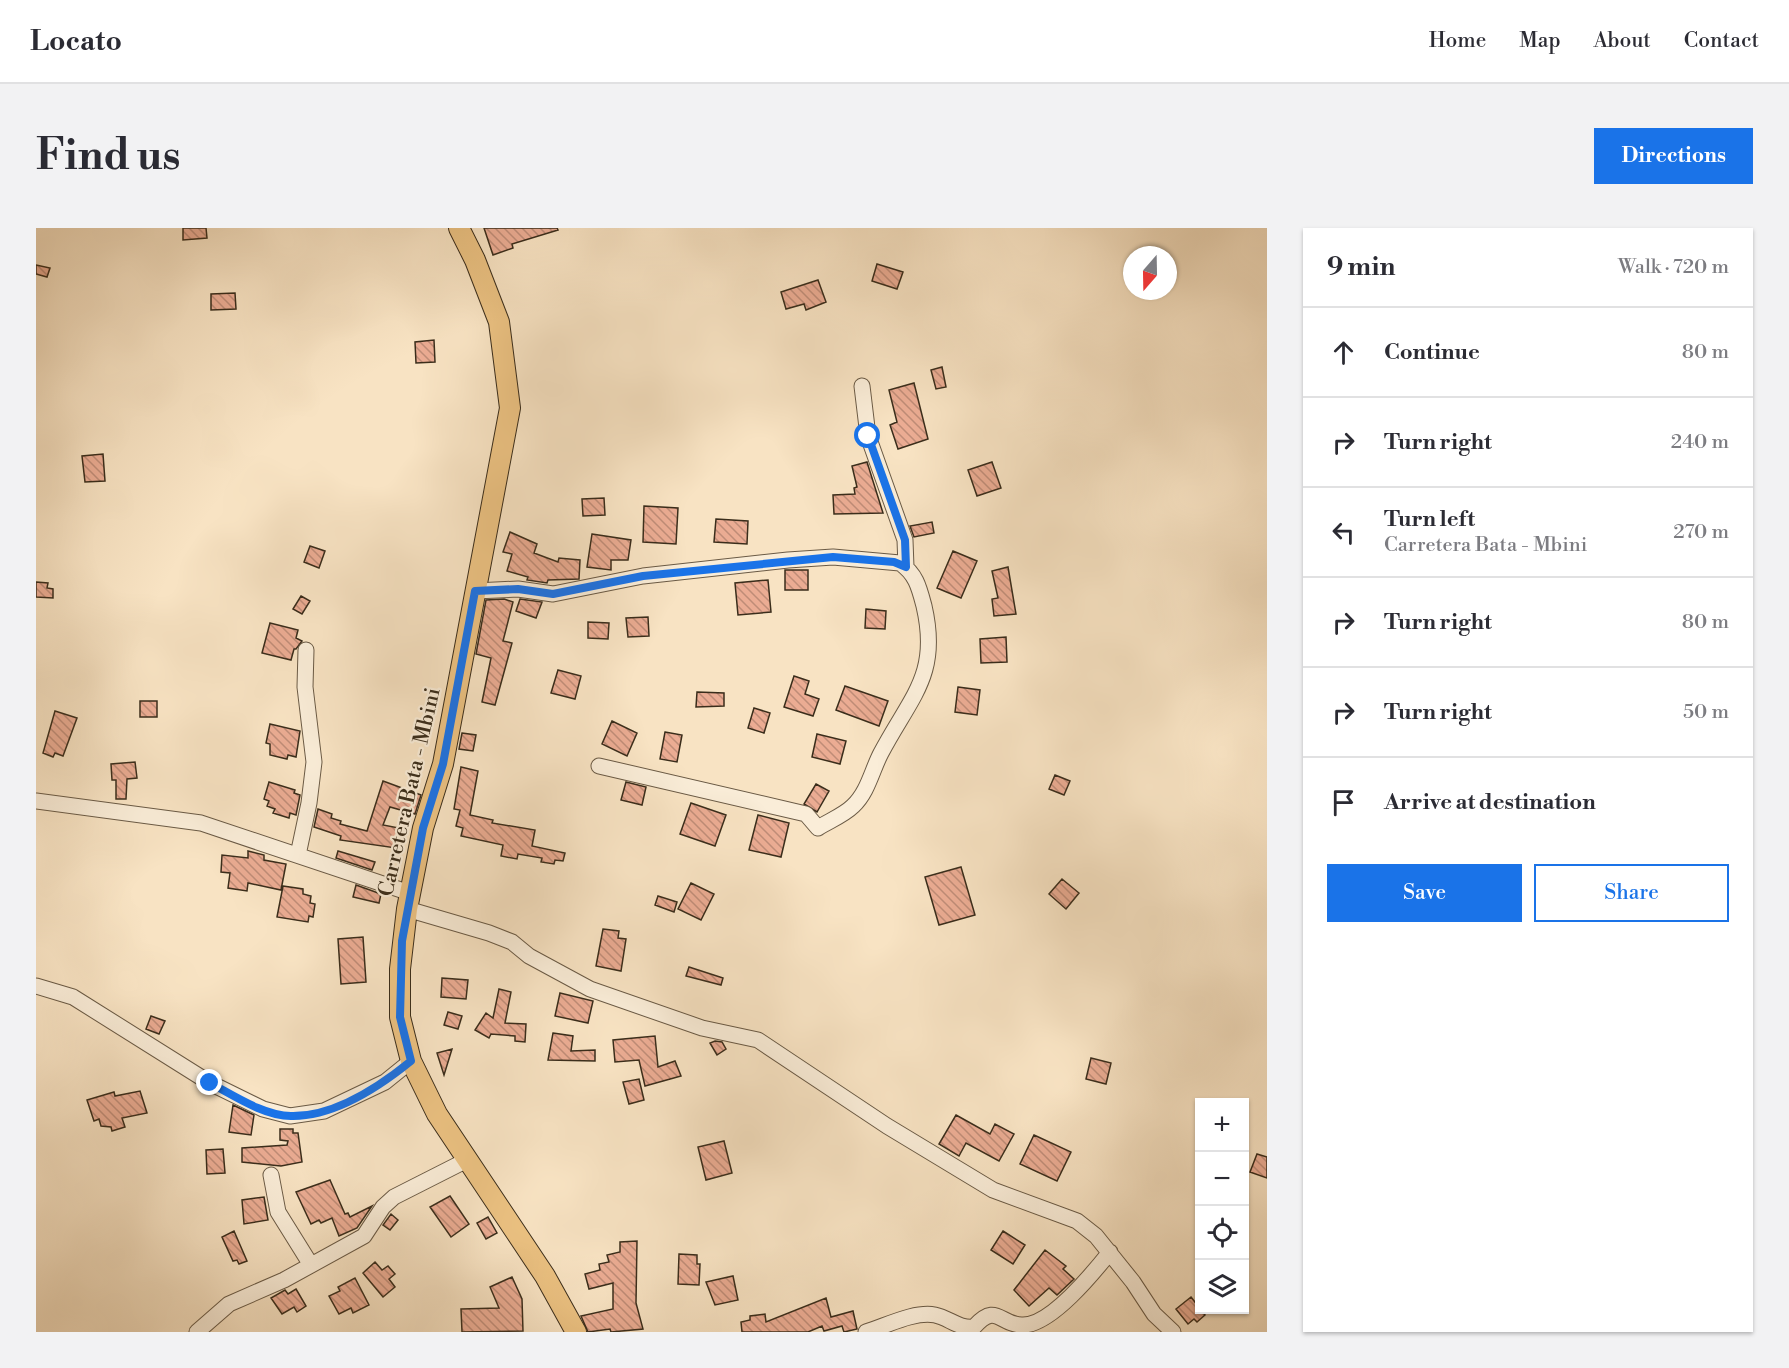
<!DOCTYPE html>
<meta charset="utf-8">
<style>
:root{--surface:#fff;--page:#f2f2f3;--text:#2b2b33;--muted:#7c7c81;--line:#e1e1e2;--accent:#1a73e8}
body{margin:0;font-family:"Libre Bodoni",serif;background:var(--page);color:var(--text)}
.controls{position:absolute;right:18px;bottom:18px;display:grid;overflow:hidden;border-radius:0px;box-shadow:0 2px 4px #0004}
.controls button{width:54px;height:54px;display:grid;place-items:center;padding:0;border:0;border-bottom:2px solid var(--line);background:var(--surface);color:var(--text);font:30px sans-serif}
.compass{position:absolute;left:1087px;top:18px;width:54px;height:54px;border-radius:50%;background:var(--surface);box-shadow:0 2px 4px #0004;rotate:200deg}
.stop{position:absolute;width:18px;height:18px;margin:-14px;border:4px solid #1a73e8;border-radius:50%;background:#fff}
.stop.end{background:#1a73e8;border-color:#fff;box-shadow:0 2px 6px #0008}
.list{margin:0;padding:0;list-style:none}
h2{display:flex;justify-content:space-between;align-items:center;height:78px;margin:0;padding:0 24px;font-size:26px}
h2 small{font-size:20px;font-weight:400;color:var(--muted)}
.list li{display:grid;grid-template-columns:39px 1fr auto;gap:18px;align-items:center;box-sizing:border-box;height:90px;padding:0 24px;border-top:2px solid var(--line)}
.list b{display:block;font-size:22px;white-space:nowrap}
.list p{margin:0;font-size:20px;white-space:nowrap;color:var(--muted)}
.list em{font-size:20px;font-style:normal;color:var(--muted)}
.actions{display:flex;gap:12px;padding:18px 24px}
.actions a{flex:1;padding:14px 0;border:2px solid var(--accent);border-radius:0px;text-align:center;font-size:21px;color:var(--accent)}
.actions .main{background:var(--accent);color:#fff}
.icon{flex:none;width:33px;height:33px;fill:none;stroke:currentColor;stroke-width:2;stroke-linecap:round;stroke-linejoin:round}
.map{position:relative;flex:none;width:1231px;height:1104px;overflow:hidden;border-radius:0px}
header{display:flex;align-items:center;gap:36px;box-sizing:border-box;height:84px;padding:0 30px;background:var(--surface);border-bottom:2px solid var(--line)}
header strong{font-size:28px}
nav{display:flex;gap:33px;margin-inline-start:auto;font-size:21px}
.intro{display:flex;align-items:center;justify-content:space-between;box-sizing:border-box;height:144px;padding:0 36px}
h1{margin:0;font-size:42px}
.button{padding:15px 27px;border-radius:0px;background:var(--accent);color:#fff;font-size:21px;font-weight:700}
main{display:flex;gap:36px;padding:0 36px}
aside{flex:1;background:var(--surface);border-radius:0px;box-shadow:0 2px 4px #0004}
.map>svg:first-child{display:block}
</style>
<header>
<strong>Locato</strong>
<nav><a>Home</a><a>Map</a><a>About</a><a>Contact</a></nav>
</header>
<div class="intro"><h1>Find us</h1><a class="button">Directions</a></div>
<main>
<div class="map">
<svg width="1231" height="1104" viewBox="0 0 1231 1104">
<defs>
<pattern id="building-back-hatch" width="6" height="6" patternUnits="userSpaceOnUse" patternTransform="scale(1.5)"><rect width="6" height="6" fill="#ebac93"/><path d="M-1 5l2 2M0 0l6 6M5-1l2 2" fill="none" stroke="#bf8c77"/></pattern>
</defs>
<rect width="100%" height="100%" fill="#f8e3c3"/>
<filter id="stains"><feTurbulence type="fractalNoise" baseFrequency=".00333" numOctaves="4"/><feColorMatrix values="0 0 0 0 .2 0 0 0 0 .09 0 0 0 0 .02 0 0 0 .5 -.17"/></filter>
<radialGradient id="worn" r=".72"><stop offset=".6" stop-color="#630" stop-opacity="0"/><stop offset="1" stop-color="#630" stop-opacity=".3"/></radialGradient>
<!-- building -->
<path fill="url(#building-back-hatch)" stroke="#3a2d1b" stroke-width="1.5" d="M147,0H170L171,10L147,12Z
M448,0H521L522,2L476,16L477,20L457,27Z
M841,36L867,44L861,61L836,53Z
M0,37L14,40L11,49L0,46Z
M782,52L790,74L770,82L768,76L750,81L745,64Z
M199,65L200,81L175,82V66Z
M398,112L399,134L380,135L379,114Z
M906,139L910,159L900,161L895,142Z
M878,155L892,211L862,221L854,197L861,194L853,162Z
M67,226L69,253L49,254L46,228Z
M831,234L847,285L798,286L797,267L819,266L818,260L821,259L816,238Z
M956,234L965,260L941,268L932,242Z
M568,270L569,287L547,288L546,271Z
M608,278L642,280L640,316L607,314Z
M680,291L712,293L711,316L678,314Z
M896,294L898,305L878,309L874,298Z
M474,304L501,316L498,325L522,334L523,330L544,332L543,351L512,352L511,355L491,352L492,349L471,343L476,326L467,324Z
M556,306L595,312L592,332H575V342L551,339Z
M274,318L289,323L283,340L268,334Z
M917,323L941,333L925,370L901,360Z
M972,339L980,386L958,388L956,371L962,370L956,343Z
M749,342H772V362H749Z
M732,352L735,384L702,387L699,355Z
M0,354L12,355L11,360L17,361V370L0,369Z
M265,368L274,373L266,386L257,381Z
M468,371L477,374L467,413L476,415L459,477L446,474L455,430L440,426L450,372Z
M484,371L506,374L500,390L480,383Z
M830,381L850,383L849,401L829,400Z
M612,389L613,408L592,409L590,390Z
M552,394L573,395L572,411L552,410Z
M234,395L262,402L260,410L266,413L260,421H258L255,432L226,425Z
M970,409L971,434L945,435L944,411Z
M522,442L545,448L539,471L515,465Z
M758,448L773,453L769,466L783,471L777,488L748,479Z
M809,458L852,473L843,498L800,482Z
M922,459L944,462L941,487L919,484Z
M661,464L688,465V478L660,479Z
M104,473H121V489H104Z
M718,480L734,485L728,505L712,500Z
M19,483L41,490L27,528L19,525L17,529L7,525Z
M576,493L601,505L591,528L566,516Z
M234,496L264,503L260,529L252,527L251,531L234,527V516L230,515Z
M629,504L646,507L641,534L624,531Z
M426,505L440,507L437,523L423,521Z
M781,506L810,513L804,536L776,529Z
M99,534L101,550L91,551L90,571H80V552H76L75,536Z
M425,539L442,543L434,587L457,592L456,595L499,602L496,618L529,625L527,633L519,632L518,636L505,634L506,630L482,626L481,631L465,628L467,617L425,608L427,600L420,598L424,582L418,581Z
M1019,547L1034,553L1028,567L1013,561Z
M347,553L385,567L379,586L354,579L347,597L363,600L360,620L304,612L305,608L278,599L282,581L296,586L295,590L305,593L304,596L331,603Z
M233,554L259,562L258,565L264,567L260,587L254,585L253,590L237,585L239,581L231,578L233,573L228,571Z
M590,554L610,559L606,577L585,572Z
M780,556L793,563L781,584L768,576Z
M655,575L690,587L679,618L644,606Z
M722,587L753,595L745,629L713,622Z
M212,623L228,627V632L250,636L245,662L212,655L211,663L192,660L194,645L185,644L186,627L212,630Z
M302,623L339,634L336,642L300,630Z
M925,639L939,687L903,697L889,649Z
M1026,651L1043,665L1030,681L1013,666Z
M655,655L678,666L665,692L642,681Z
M320,657L345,666L343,675L317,669Z
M247,658L267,661V666L275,668L274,675L279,676L277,689L273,688L272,694L241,689Z
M622,668L641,674L638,684L619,677Z
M567,701L583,703L582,710L590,711L585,743L560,738Z
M327,709L330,754L305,756L302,711Z
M653,739L687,750L685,757L650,748Z
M406,750L432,752L430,771L405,769Z
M463,761L475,764L469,795L490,796L489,814L479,813V808L455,806L453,810L439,802L450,785L457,790Z
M524,765L557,773L552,795L519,788Z
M412,784L426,788L422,801L408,797Z
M115,788L129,793L123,806L110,801Z
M517,805L537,808L535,823L559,822V833L512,832Z
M619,808L622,839L639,833L645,848L609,858L603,832L579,834L577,812Z
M679,813L686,814L690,821L681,827L674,815Z
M416,821L408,847L401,825Z
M1055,830L1075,835L1070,856L1050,851Z
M603,851L608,872L593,876L587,854Z
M104,863L111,885L86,890L89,899L76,903L75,899L65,898L63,891L58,893L51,872L78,864L79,868Z
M197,877L218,887L215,907L193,904Z
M920,887L954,906L959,896L978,906L963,933L930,915L923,928L903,916Z
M244,901H257V905H262L266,934L245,938L206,934V920L251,917L252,913L244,912Z
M998,907L1035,924L1021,953L984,936Z
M688,913L696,945L670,952L662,919Z
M187,921L189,945L171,946L170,922Z
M1221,926L1231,929V950L1214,944Z
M294,952L309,986L312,985L314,989L336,978L321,1000L303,1008L296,990L285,995L283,992L275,996L260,964Z
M414,968L433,996L415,1009L394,979Z
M228,969L232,992L208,996L206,972Z
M355,986L362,992L354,1002L347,997Z
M452,989L461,1005L450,1011L441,995Z
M198,1003L211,1033L203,1036L201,1032L197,1033L186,1009Z
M967,1003L989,1017L977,1036L955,1022Z
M601,1013L600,1075L607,1101L575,1104L574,1101L552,1104L545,1088L577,1081V1055L553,1061L549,1046L564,1042L563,1036L573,1034L571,1027L584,1024V1014Z
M1009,1022L1030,1038L1027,1041L1038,1051L1021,1067L1013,1060L993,1078L978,1062Z
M643,1026L661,1027V1036H664L663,1057L642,1056Z
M339,1034L346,1042L352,1038L359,1046L353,1051L359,1059L347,1069L327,1045Z
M697,1048L702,1072L679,1077L670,1054Z
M476,1049L486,1071L487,1103L426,1104L425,1081L463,1080L454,1059Z
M319,1050L333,1077L317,1085L315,1080L303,1086L293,1068L304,1063L302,1059Z
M260,1061L270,1078L261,1084L258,1079L246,1086L235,1070L249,1062L252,1066Z
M1155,1069L1169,1087L1161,1094L1158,1091L1152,1096L1140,1081Z
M790,1070L795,1089L817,1083L821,1101L808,1104L806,1098L788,1103L786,1098L772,1104H706L705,1094L714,1092V1088L729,1086L730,1094Z"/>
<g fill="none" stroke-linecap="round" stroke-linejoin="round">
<!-- minor casing -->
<g stroke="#6a5a45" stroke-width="17">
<path id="minor" d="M826,158L832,208L869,312L870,339
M439,363L482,361L517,366L607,348L752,332L797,329L864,335C880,346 883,359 888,378C904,447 875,468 845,525C836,542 832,564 817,578C808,587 793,593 782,600L770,586L563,538
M0,573L165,595L374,665
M262,627L273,575L278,534L269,459L270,422
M371,681L453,705L476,714L493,728L554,761L666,800L722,812L851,898L957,962L1041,993L1060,1008L1097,1054L1118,1086L1137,1104
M0,758L37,769L174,855L227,881L254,888L288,883L349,854L375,833
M235,947L242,984L275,1037
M161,1104L193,1076L248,1052L328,1008L347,979L358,969L431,932
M830,1104C850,1098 878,1083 899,1087C913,1090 923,1101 938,1099C961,1073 964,1098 987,1097C1015,1097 1058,1044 1074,1024"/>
</g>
<!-- major casing -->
<g stroke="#3a2d1b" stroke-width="22">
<path id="major" d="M423,0L439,32L463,94L474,180L407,536L387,600L371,681L364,741V789L375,833L401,886L509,1048L540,1104"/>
</g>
<!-- minor -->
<use href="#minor" stroke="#faedd8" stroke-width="15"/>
<!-- major -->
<use href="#major" stroke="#ecc282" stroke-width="20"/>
</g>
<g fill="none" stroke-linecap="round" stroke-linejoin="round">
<!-- route -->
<path stroke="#1a73e8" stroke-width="8" d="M174,855C197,867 228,888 255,888C298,889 343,859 375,833L364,789L366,713L387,600L407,536L439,363L482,361L517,366L607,348L797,329L858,334L870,339L869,312L832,208"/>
</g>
<g text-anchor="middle" stroke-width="4.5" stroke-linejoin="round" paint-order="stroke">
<!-- street labels -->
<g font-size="21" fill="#3a2d1b" stroke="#faedd8">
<text transform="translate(373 564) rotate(-77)" y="7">Carretera Bata - Mbini</text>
</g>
</g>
<rect width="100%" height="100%" filter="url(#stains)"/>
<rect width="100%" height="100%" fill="url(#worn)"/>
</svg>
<div class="controls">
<button>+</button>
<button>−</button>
<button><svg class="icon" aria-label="locate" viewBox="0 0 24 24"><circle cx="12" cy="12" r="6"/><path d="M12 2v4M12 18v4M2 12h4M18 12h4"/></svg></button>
<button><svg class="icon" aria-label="layers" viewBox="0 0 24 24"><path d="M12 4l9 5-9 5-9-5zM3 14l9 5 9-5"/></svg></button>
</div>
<svg class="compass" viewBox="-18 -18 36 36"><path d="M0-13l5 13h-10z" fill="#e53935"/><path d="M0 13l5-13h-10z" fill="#7c7c81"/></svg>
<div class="stop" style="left:832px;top:208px"></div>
<div class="stop end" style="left:174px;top:855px"></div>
</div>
<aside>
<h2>9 min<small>Walk · 720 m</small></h2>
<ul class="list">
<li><svg class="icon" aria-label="ahead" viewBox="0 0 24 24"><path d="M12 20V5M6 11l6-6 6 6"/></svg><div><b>Continue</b></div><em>80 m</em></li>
<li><svg class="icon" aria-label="right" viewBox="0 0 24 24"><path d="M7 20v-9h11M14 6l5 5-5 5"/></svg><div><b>Turn right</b></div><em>240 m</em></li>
<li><svg class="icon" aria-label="left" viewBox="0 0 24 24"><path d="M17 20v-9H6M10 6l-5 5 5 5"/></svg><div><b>Turn left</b><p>Carretera Bata - Mbini</p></div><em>270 m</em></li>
<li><svg class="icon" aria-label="right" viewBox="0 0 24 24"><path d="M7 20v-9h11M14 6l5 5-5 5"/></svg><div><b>Turn right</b></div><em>80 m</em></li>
<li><svg class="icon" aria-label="right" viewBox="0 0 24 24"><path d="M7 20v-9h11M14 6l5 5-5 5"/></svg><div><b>Turn right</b></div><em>50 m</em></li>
<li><svg class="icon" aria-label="arrive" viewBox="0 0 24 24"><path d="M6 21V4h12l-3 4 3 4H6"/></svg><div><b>Arrive at destination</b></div></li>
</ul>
<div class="actions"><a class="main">Save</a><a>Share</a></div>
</aside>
</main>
